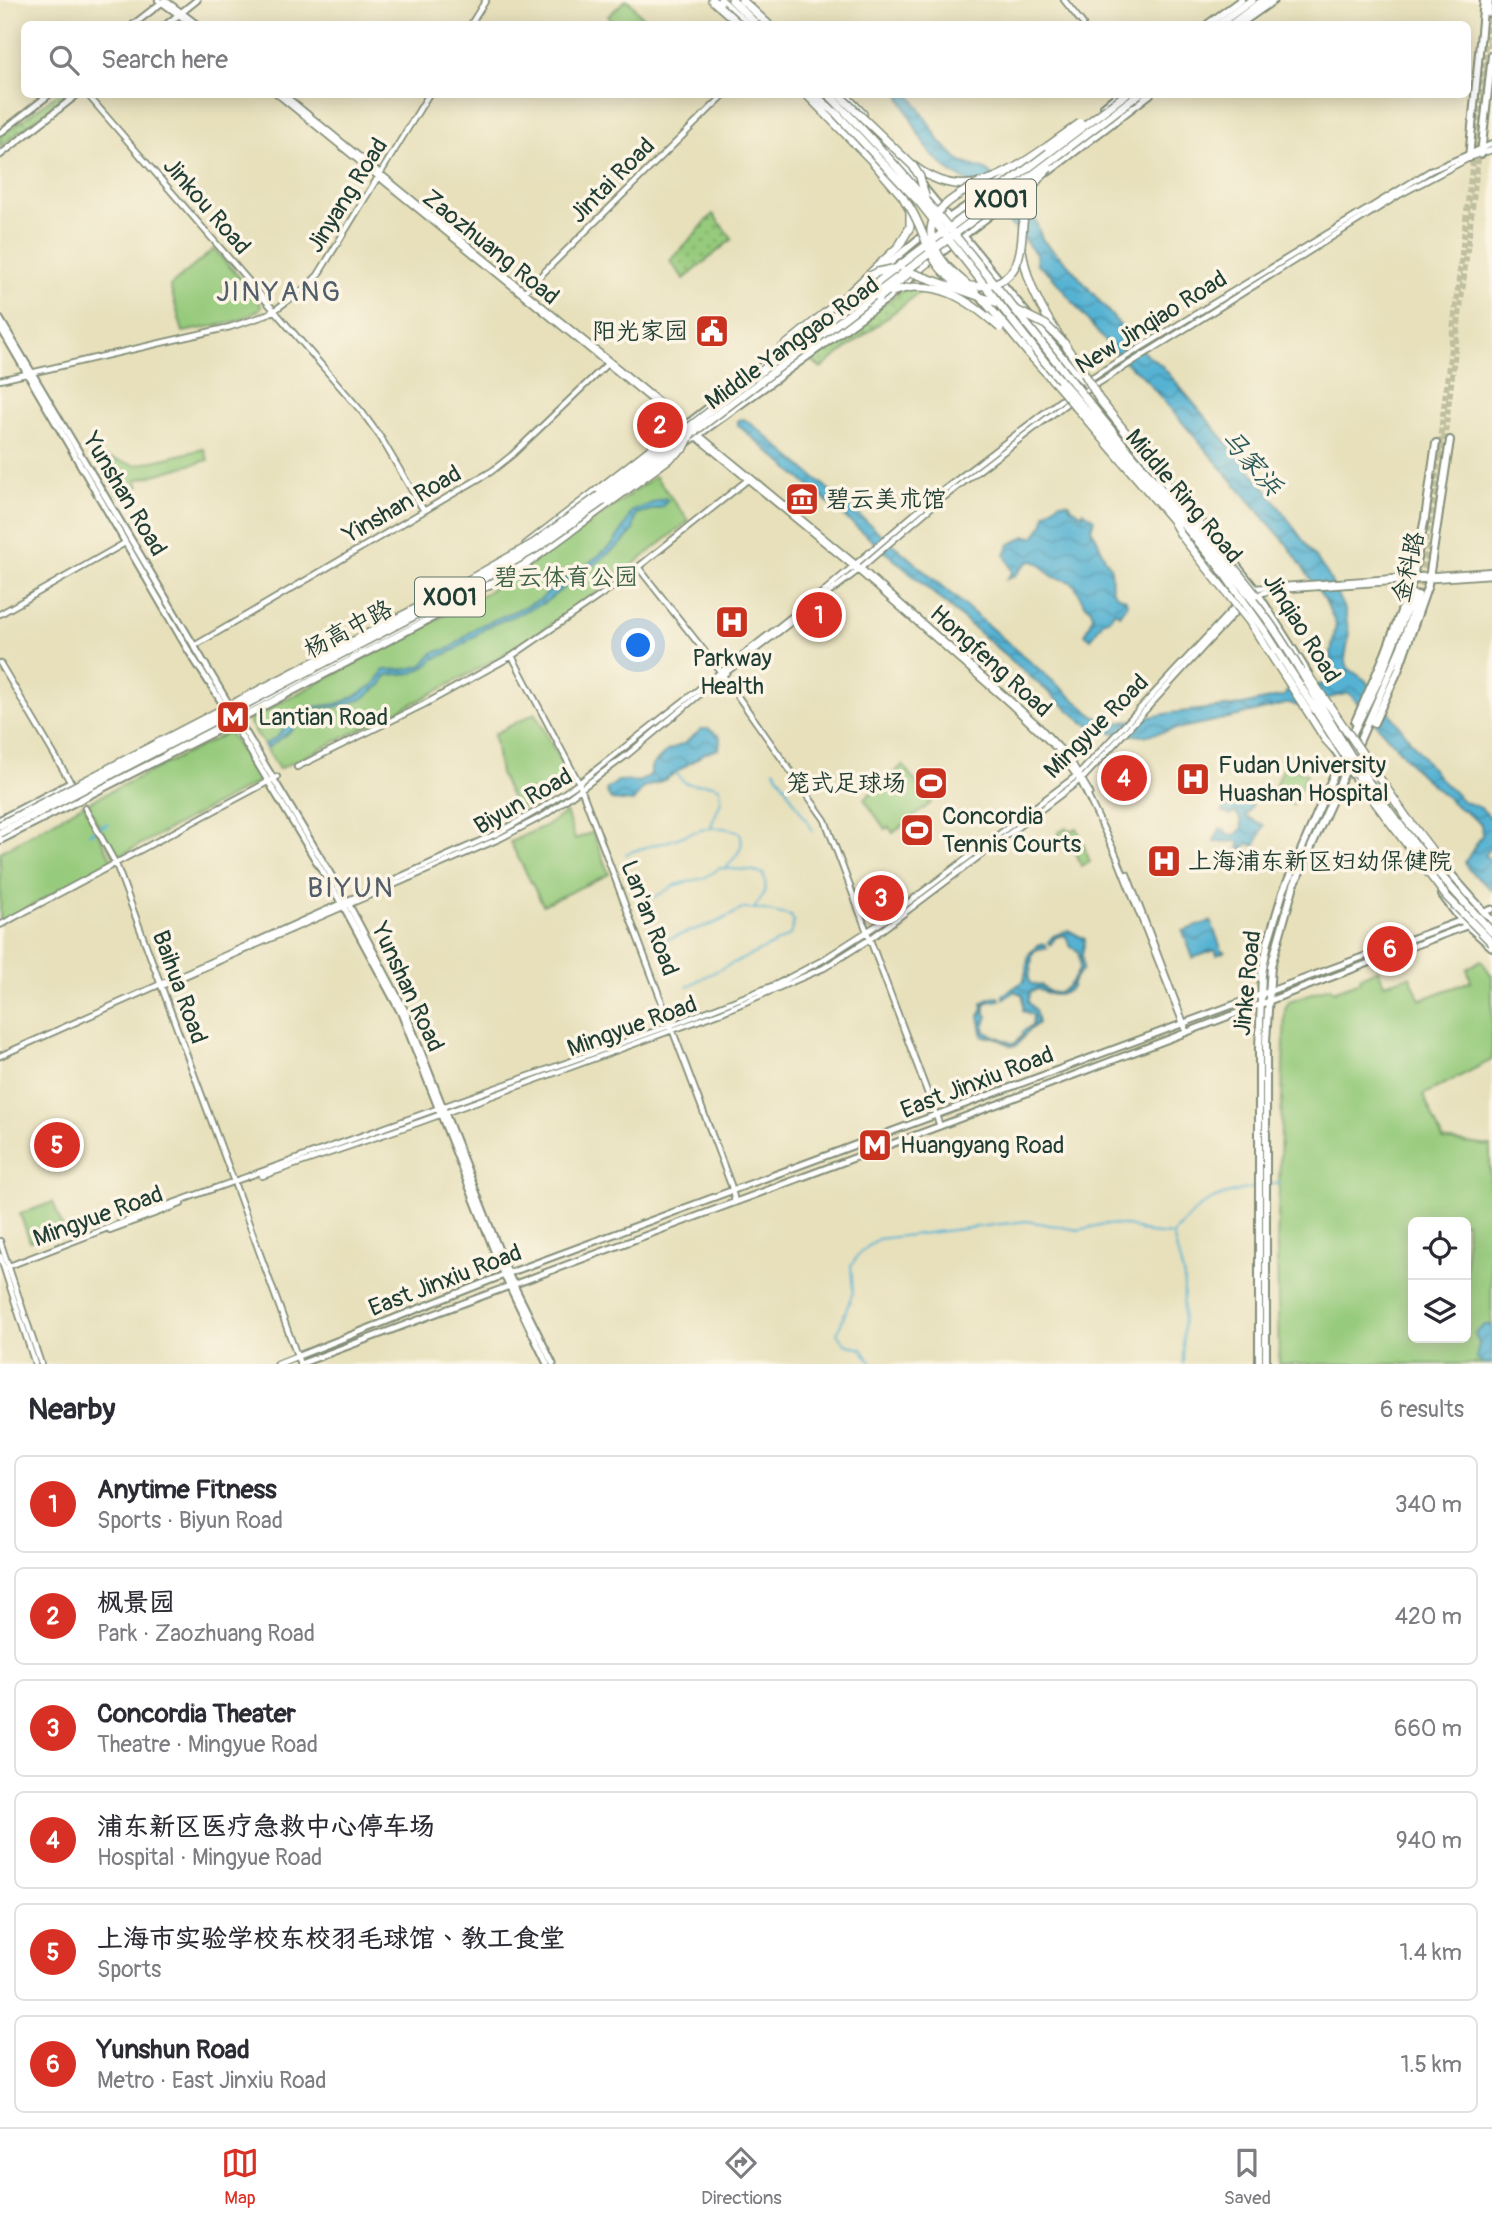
<!DOCTYPE html>
<meta charset="utf-8">
<style>
:root{--surface:#fff;--page:#f2f2f3;--text:#2b2b33;--muted:#7c7c81;--line:#e1e1e2;--accent:#d93025}
body{margin:0;font-family:Pangolin,"LXGW WenKai TC",sans-serif;background:var(--page);color:var(--text)}
.controls{position:absolute;right:21px;bottom:21px;display:grid;overflow:hidden;border-radius:10px;box-shadow:0 4px 18px #0003}
.controls button{width:63px;height:63px;display:grid;place-items:center;padding:0;border:0;border-bottom:2px solid var(--line);background:var(--surface);color:var(--text);font:35px sans-serif}
.you{position:absolute;left:639px;top:646px;width:24px;height:24px;margin:-18px;border:5px solid #fff;border-radius:50%;background:#1a73e8;box-shadow:0 0 0 10px #1a73e833}
.badge{display:grid;place-items:center;width:46px;height:46px;border-radius:50%;background:var(--accent);color:#fff;font-size:23px;font-weight:700}
.pin{position:absolute;translate:-50% -50%;border:4px solid #fff;box-shadow:0 2px 7px #0006}
.list{margin:0;padding:0;list-style:none}
h2{display:flex;justify-content:space-between;align-items:center;height:91px;margin:0;padding:0 28px;font-size:30px}
h2 small{font-size:23px;font-weight:400;color:var(--muted)}
.list li{display:grid;grid-template-columns:46px 1fr auto;gap:21px;align-items:center;box-sizing:border-box;height:98px;margin:0 14px 14px;padding:0 14px;border:2px solid var(--line);border-radius:10px}
.list b{display:block;font-size:26px;white-space:nowrap}
.list p{margin:0;font-size:23px;white-space:nowrap;color:var(--muted)}
.list em{font-size:23px;font-style:normal;color:var(--muted)}
.icon{flex:none;width:38px;height:38px;fill:none;stroke:currentColor;stroke-width:2;stroke-linecap:round;stroke-linejoin:round}
.map{position:relative;flex:none;width:1492px;height:1364px;overflow:hidden}
.search{position:absolute;background:var(--surface);box-shadow:0 4px 18px #0003;left:21px;right:21px;top:21px;height:77px;display:flex;align-items:center;gap:18px;box-sizing:border-box;padding:0 24px;border-radius:10px;color:var(--muted);font-size:26px}
.sheet{height:763px;background:var(--surface)}
nav{display:flex;justify-content:space-around;align-items:center;box-sizing:border-box;height:98px;border-top:2px solid var(--line);background:var(--surface);font-size:19px;color:var(--muted)}
nav a{display:grid;justify-items:center;gap:4px}
nav .on{color:var(--accent)}
.map>svg:first-child{display:block}
</style>
<div class="map">
<svg width="1492" height="1364" viewBox="0 0 1492 1364">
<defs>
<pattern id="grass-dots" width="8" height="8" patternUnits="userSpaceOnUse" patternTransform="scale(1.75)"><rect width="8" height="8" fill="#96ca7b"/><path d="M2 2h.1M6 6h.1" fill="none" stroke="#7aa566" stroke-width="1.8" stroke-linecap="round"/></pattern>
<pattern id="water-waves" width="16" height="10" patternUnits="userSpaceOnUse" patternTransform="scale(1.75)"><rect width="16" height="10" fill="#55b2d3"/><path d="M0 5q4-4 8 0t8 0" fill="none" stroke="#4692ac"/></pattern>
</defs>
<rect width="100%" height="100%" fill="#fcf5e5"/>
<filter id="ink" filterUnits="userSpaceOnUse"><feTurbulence type="fractalNoise" baseFrequency=".0143" numOctaves="2"/><feDisplacementMap in="SourceGraphic" scale="14" xChannelSelector="R" yChannelSelector="G"/><feConvolveMatrix kernelMatrix="1 2 1 2 8 2 1 2 1" color-interpolation-filters="sRGB"/></filter>
<filter id="wash" filterUnits="userSpaceOnUse"><feTurbulence type="fractalNoise" baseFrequency=".00686" numOctaves="4" result="noise"/><feDisplacementMap in="SourceGraphic" scale="28" xChannelSelector="R" yChannelSelector="G"/><feGaussianBlur stdDeviation="1.57" result="paint"/><feColorMatrix in="noise" values="0 0 0 0 0 0 0 0 0 0 0 0 0 0 0 0 0 1.4 0 .05"/><feComposite in="paint" operator="in"/></filter>
<g filter="url(#wash)">
<rect width="100%" height="100%" fill="#e7e0bb"/>
<!-- grass -->
<path fill="url(#grass-dots)" stroke="#5a8458" stroke-width="2" d="M57,94L67,95L0,147V137Z
M713,214L732,239L684,279L670,261Z
M909,285L919,293L821,368L810,359Z"/>
<!-- green -->
<path fill="#96ca7b" stroke="#5a8458" stroke-width="2" fill-rule="evenodd" d="M626,0H628L649,24H615L608,16Z
M214,249L259,299L261,308C241,325 208,326 183,332L170,286Z
M204,449L208,460L136,480L139,486L119,496L95,455L137,465Z
M655,476L689,521C635,563 581,607 521,644C444,691 361,729 279,769L248,720L484,594L580,531Z
M535,713L570,779L517,810L500,774L494,734Z
M229,732L260,781L115,858L87,803Z
M1285,764L1307,774L1293,805L1271,796Z
M903,765L931,803L893,833L889,827L885,829L864,799Z
M84,804L112,861L0,923V852Z
M566,812L575,839L593,832L609,874L543,905L510,842L549,824Z
M1067,828L1069,832L1077,828L1090,862L1081,866L1074,847L1065,850L1058,832Z
M1481,960L1492,976V1060L1423,1095L1443,1140L1490,1146L1492,1364H1279L1277,1246L1285,1009L1289,1001L1330,987L1333,991L1361,981L1360,977L1378,969L1384,984L1410,976L1420,1000L1471,981L1467,969ZM1413,1222H1466V1338H1413Z
M53,1202L63,1229L30,1241L20,1214Z"/>
<!-- water -->
<path fill="url(#water-waves)" stroke="#3a7884" stroke-width="2" d="M899,95H911L941,143L961,162L986,170L1023,205L1035,219L1042,239L1047,245L1066,262L1141,350L1162,366L1267,490L1328,575L1345,611L1349,635L1345,658L1348,668L1365,680L1438,777L1463,801L1481,808L1492,819V845L1485,855L1492,862V890L1468,869L1465,862L1482,835L1481,824L1454,804L1420,774L1349,693L1297,706L1290,703L1238,716L1143,736L1106,732L1083,722L738,425V420L744,419L758,429L1095,717L1117,723L1171,713L1242,705L1284,696L1288,690L1330,683L1333,681L1331,653L1336,624L1325,600L1286,543L1140,373C1119,364 1069,296 1050,274L1037,264L1036,254L979,187L952,173L932,155L920,137Z
M664,498L668,500L662,507L636,514L633,531L621,544L544,603L487,627L455,650L434,659L427,666L413,673L387,675L381,685L362,699L337,707L316,708L301,713L293,729L266,749L264,745L277,737L300,709L337,704L356,696L376,683L384,670L409,669L423,665L433,653L451,648L477,627L540,600L559,582L579,571L613,544L626,524L631,512Z
M1060,502L1069,503L1070,507L1083,515V511L1094,519L1091,530C1099,538 1099,547 1104,556C1104,557 1110,566 1110,566C1116,581 1103,592 1126,599L1127,604L1119,615L1115,611L1109,619L1104,620L1091,639L1085,634L1093,616L1091,609C1077,601 1082,591 1072,583C1066,578 1057,580 1051,575C1042,569 1043,561 1029,561L1014,576L1007,579L1012,572L1005,554L1009,545L1026,536L1034,537L1044,523L1045,514Z
M702,729H709L720,737L719,749L705,753L666,779L643,788L633,802L611,800L606,790L618,781C634,779 636,787 651,774V767L667,751L685,743Z
M1235,798L1252,805L1246,817L1264,825L1255,846L1247,843L1244,851L1238,847L1240,844L1238,841L1214,842L1220,828L1225,830L1227,834L1235,835L1242,829L1241,820L1236,813L1230,815L1223,812L1224,807H1228Z
M1211,921L1222,951H1226L1217,955L1215,950L1193,958L1183,931Z
M1068,930L1085,939L1082,955L1083,969L1075,979L1071,989C1058,998 1052,996 1038,989L1030,992L1028,1002L1035,1009L1038,1023L1027,1032L1017,1045L1011,1046L995,1037H983L979,1016L983,1009L982,1003L991,998L999,997L1000,1000L988,1002L985,1005V1013L988,1016L984,1027L985,1032L1014,1044L1022,1036L1023,1031L1032,1026L1033,1015L1023,1011V995L1015,991L1004,999L1003,995L1024,981L1029,954L1037,946L1045,944L1047,948C1029,949 1033,953 1031,967C1030,975 1027,977 1031,984L1041,985C1057,1003 1072,986 1079,969C1081,964 1079,956 1078,951L1071,947L1065,935L1056,937L1050,945L1048,942L1053,936Z
M1485,1325H1492V1363L1484,1364L1476,1358L1479,1344L1475,1333Z"/>
<g fill="none" stroke-linecap="round" stroke-linejoin="round">
<!-- stream -->
<path stroke="#55b2d3" stroke-width="2" d="M774,769L813,831
M676,772C688,795 703,777 720,788L721,801L711,826
M626,854C640,848 654,845 669,841C696,832 710,822 739,832C747,846 736,856 727,867
M645,899L650,900L675,885L704,878L720,868L754,871L763,874C769,888 763,896 755,907
M662,941L718,922L742,909H759L791,916L794,922L790,935C757,955 720,966 687,987
M1269,1185L1280,1183
M1173,1234C1202,1200 1214,1195 1257,1187
M872,1364L862,1349L845,1344L837,1334L853,1292L851,1265L861,1252L878,1239L1027,1221L1079,1230L1104,1224L1125,1225L1149,1233L1173,1235L1184,1278L1183,1364"/>
<!-- canal -->
<path stroke="#55b2d3" stroke-width="3.5" d="M90,833L107,824"/>
</g>
</g>
<g filter="url(#ink)">
<g fill="none" stroke-linecap="round" stroke-linejoin="round">
<!-- primary-tunnel -->
<path stroke="#bfbfa0" stroke-width="6" stroke-dasharray="6 3" stroke-linecap="butt" d="M1484,101L1492,24
M1442,459L1479,150
M1413,594L1423,553L1433,501L1474,151L1488,13
M1418,595L1430,542"/>
<!-- tertiary casing -->
<g stroke="#838e78" stroke-width="8">
<path id="tertiary" d="M158,0L191,24
M165,0L197,24
M1064,0L1083,24
M471,24L486,0
M87,94L362,412L381,438L424,511
M277,94L686,428
M283,94L689,426
M525,291L725,94
M0,380L230,327L261,317L275,310L305,288L318,275L429,94
M1086,381L1430,171L1492,144
M1081,394L1399,195L1473,156L1492,150
M698,434L863,570L1037,724L1069,758L1090,793
M695,436L861,573L1011,705L1056,748L1081,782L1116,855L1186,1031
M638,567L720,671L825,820L940,1126
M1258,594L1275,590L1492,575
M0,614L125,543
M194,646L492,471L512,455L607,364
M512,656L579,783L731,1185L735,1202
M0,663L71,783
M297,767L423,705L512,656L617,584L750,478
M85,808L116,864L234,1182
M1127,874L1185,1026
M0,925L277,777
M161,984L164,985L501,838L545,815L627,755L728,671L856,572L935,504L1071,400
M0,1056L498,833L540,809L579,783L823,592L932,499L1079,386
M262,1176L420,1122L722,1012L824,968L870,939L1084,777L1240,607
M235,1185L300,1364
M110,1230L181,1204
M0,1241L41,1364
M0,1256L35,1364
M4,1268L165,1206L672,1025L777,984L821,961L888,918L1080,773L1239,602L1255,588L1492,571"/>
</g>
<!-- secondary casing -->
<g stroke="#838e78" stroke-width="9">
<path id="secondary" d="M134,24L165,0
M167,24L197,0
M0,133L50,94
M0,155L78,94
M0,319L230,706
M0,327L188,650L226,709
M237,718L349,905L405,1011L508,1273L553,1364
M232,721L345,909L401,1013L502,1271L547,1364
M278,1364L504,1275L1492,909
M300,1364L940,1126L1469,925"/>
</g>
<!-- primary casing -->
<g stroke="#838e78" stroke-width="10">
<path id="primary" d="M1488,13L1489,0
M1208,24L1241,0
M1240,24L1274,0
M1104,106L1119,94
M885,149L915,177L1079,377L1090,387
M1481,154L1492,55
M1469,158L1484,0
M1048,172L1150,94
M983,286L989,301L1035,354
M814,326L922,236L1029,164
M668,439L775,356
M688,442L891,296L924,266L998,209
M1158,467L1253,586L1308,673
M1179,524L1245,610
M502,574L532,556
M1267,642L1301,695
M1355,722L1385,654L1412,582L1425,518L1436,443
M1374,723L1398,671L1428,585L1450,440
M1339,724L1388,796
M1350,739L1381,676L1413,594
M1332,746L1360,785
M1356,749L1401,647L1418,595
M164,751L461,595
M0,820L71,783
M1406,822L1425,849L1443,865L1492,921
M0,840L241,718L460,603L485,586
M1442,895L1461,920L1492,947
M1259,1364V1048L1262,974L1268,942L1283,892L1341,758
M1266,1364V1041L1271,966L1294,885L1348,765"/>
</g>
<!-- trunk casing -->
<g stroke="#838e78" stroke-width="10">
<path id="trunk" d="M712,0L720,7
M721,0L746,24
M732,0L756,24
M742,0L768,24
M1219,24L1252,0
M1232,24L1264,0
M813,94L835,112
M844,94L863,114
M914,166C963,204 1003,177 1048,146
M1022,250C1029,299 1057,332 1084,373
M811,347L879,298
M1028,353L1058,386
M771,357L848,294L899,246L910,227V211L903,197L871,160L806,94
M526,545L599,489
M481,589L525,565L609,503
M1308,712L1325,739L1334,749
M1407,818L1443,865"/>
</g>
<!-- tertiary -->
<use href="#tertiary" stroke="#fff" stroke-width="4.5"/>
<!-- secondary -->
<use href="#secondary" stroke="#fff" stroke-width="5"/>
<!-- primary -->
<use href="#primary" stroke="#fff" stroke-width="6"/>
<!-- trunk -->
<use href="#trunk" stroke="#fff" stroke-width="7"/>
<!-- primary-bridge casing -->
<g stroke="#838e78" stroke-width="10" stroke-linecap="butt">
<path id="primary-bridge" d="M998,209L1020,192"/>
</g>
<!-- trunk-bridge casing -->
<g stroke="#838e78" stroke-width="10" stroke-linecap="butt">
<path id="trunk-bridge" d="M720,7L739,24
M828,94C927,193 1011,306 1099,415C1155,485 1217,550 1270,623C1304,671 1329,725 1363,774C1401,830 1445,883 1492,932
M838,94L913,166L920,177L925,196
M835,112L920,203L1044,361L1218,565L1266,633L1374,801L1446,896L1492,943
M1048,146L1080,123
M980,183C945,201 910,222 946,265C957,277 971,287 982,299C998,316 1013,335 1028,353
M907,203C923,224 926,255 945,273C954,283 966,287 979,286C1031,283 1018,236 1026,203C1029,189 1038,178 1049,168
M904,270L998,303
M864,279L878,272L892,269
M892,292C935,276 969,300 1000,328
M879,298L908,274
M1016,310L1046,325L1066,345
M1084,373L1099,399L1256,595
M1058,386L1176,524
M599,489L657,444L670,438
M609,503L684,448L689,438
M1173,521L1181,535L1249,621L1308,712
M1306,672L1407,818
M0,825L442,595L534,543L634,470L791,348L1126,94
M0,833L467,588L537,548L606,499L1139,94"/>
</g>
<!-- primary-bridge -->
<use href="#primary-bridge" stroke="#fff" stroke-width="6"/>
<!-- trunk-bridge -->
<use href="#trunk-bridge" stroke="#fff" stroke-width="7"/>
</g>
</g>
<!-- icons -->
<defs>
<g id="civic-square" transform="scale(1.75)"><rect x="-9" y="-9" width="18" height="18" rx="4" fill="#c8321e" stroke="#fcf5e5"/><path d="M-.6-6.5H3V-4.5H.6V-3L4-1V1h2V6H-6V1h2V-1L-.6-3ZM-1.2 2.5V6h2.4V2.5Z" fill="#fff"/></g>
<g id="museum-square" transform="scale(1.75)"><rect x="-9" y="-9" width="18" height="18" rx="4" fill="#c8321e" stroke="#fcf5e5"/><path d="M0-6L6-3V-2H-6V-3ZM-5-1h2V3h-2ZM-1-1h2V3h-2ZM3-1h2V3H3ZM-6 4H6V6H-6Z" fill="#fff"/></g>
<g id="hospital-square" transform="scale(1.75)"><rect x="-9" y="-9" width="18" height="18" rx="4" fill="#c8321e" stroke="#fcf5e5"/><path d="M-5-5h3v3.5h4V-5h3V5h-3V1.5h-4V5h-3Z" fill="#fff"/></g>
<g id="metro-square" transform="scale(1.75)"><rect x="-9" y="-9" width="18" height="18" rx="4" fill="#c8321e" stroke="#fcf5e5"/><path d="M-5.5 5V-5H-3L0 0L3-5H5.5V5H3V-.5L0 4L-3-.5V5Z" fill="#fff"/></g>
<g id="stadium-square" transform="scale(1.75)"><rect x="-9" y="-9" width="18" height="18" rx="4" fill="#c8321e" stroke="#fcf5e5"/><path d="M0-5a6.5 5 0 1 0 0 10a6.5 5 0 1 0 0-10ZM-3.5-1.8h7v3.6h-7Z" fill="#fff"/></g>
</defs>
<g fill-rule="evenodd">
<use href="#civic-square" x="712" y="331"/>
<use href="#museum-square" x="802" y="499"/>
<use href="#hospital-square" x="732" y="622"/>
<use href="#metro-square" x="233" y="717"/>
<use href="#hospital-square" x="1193" y="779"/>
<use href="#stadium-square" x="931" y="783"/>
<use href="#stadium-square" x="917" y="830"/>
<use href="#hospital-square" x="1164" y="861"/>
<use href="#metro-square" x="875" y="1145"/>
</g>
<g text-anchor="middle" stroke-width="7" stroke-linejoin="round" paint-order="stroke">
<!-- shield labels -->
<g fill="#fcf5e5" stroke="#617469" stroke-width="2">
<rect x="966" y="179.5" width="70" height="39" rx="5"/>
<rect x="415" y="577.5" width="70" height="39" rx="5"/>
</g>
<g font-size="23" font-weight="bold" fill="#1f3d34">
<text x="1001" y="207">X001</text>
<text x="450" y="605">X001</text>
</g>
<!-- street labels -->
<g font-size="24" fill="#1f3d34" stroke="#fcf5e5">
<text transform="translate(612 180) rotate(-45)" y="8">Jintai Road</text>
<text transform="translate(347 195) rotate(-58)" y="8">Jinyang Road</text>
<text transform="translate(207 206) rotate(49)" y="8">Jinkou Road</text>
<text transform="translate(491 247) rotate(39)" y="8">Zaozhuang Road</text>
<text transform="translate(1151 322) rotate(-32)" y="8">New Jinqiao Road</text>
<text transform="translate(792 343) rotate(-36)" y="8">Middle Yanggao Road</text>
<text transform="translate(125 494) rotate(59)" y="8">Yunshan Road</text>
<text transform="translate(1184 496) rotate(50)" y="8">Middle Ring Road</text>
<text transform="translate(402 504) rotate(-30)" y="8">Yinshan Road</text>
<text transform="translate(1408 567) rotate(-77)" y="8">金科路</text>
<text transform="translate(1302 628) rotate(58)" y="8">Jinqiao Road</text>
<text transform="translate(348 629) rotate(-28)" y="8">杨高中路</text>
<text transform="translate(991 661) rotate(42)" y="8">Hongfeng Road</text>
<text transform="translate(1096 726) rotate(-45)" y="8">Mingyue Road</text>
<text transform="translate(523 801) rotate(-30)" y="8">Biyun Road</text>
<text transform="translate(650 918) rotate(69)" y="8">Lan'an Road</text>
<text transform="translate(1247 983) rotate(-84)" y="8">Jinke Road</text>
<text transform="translate(180 987) rotate(70)" y="8">Baihua Road</text>
<text transform="translate(408 987) rotate(65)" y="8">Yunshan Road</text>
<text transform="translate(632 1026) rotate(-20)" y="8">Mingyue Road</text>
<text transform="translate(977 1082) rotate(-21)" y="8">East Jinxiu Road</text>
<text transform="translate(98 1216) rotate(-20)" y="8">Mingyue Road</text>
<text transform="translate(445 1280) rotate(-21)" y="8">East Jinxiu Road</text>
</g>
<!-- poi labels -->
<g font-size="24" fill="#1f3d34" stroke="#fcf5e5" text-anchor="start">
<text x="688" y="339" text-anchor="end">阳光家园</text>
<text x="826" y="507">碧云美术馆</text>
<text x="732" y="666" text-anchor="middle">Parkway<tspan x="732" dy="28">Health</tspan></text>
<text x="258" y="725">Lantian Road</text>
<text x="1218" y="773">Fudan University<tspan x="1218" dy="28">Huashan Hospital</tspan></text>
<text x="906" y="791" text-anchor="end">笼式足球场</text>
<text x="942" y="824">Concordia<tspan x="942" dy="28">Tennis Courts</tspan></text>
<text x="1188" y="869">上海浦东新区妇幼保健院</text>
<text x="900" y="1153">Huangyang Road</text>
</g>
<!-- park labels -->
<g font-size="24" fill="#3d6046" stroke="#fcf5e5">
<text x="566" y="585">碧云体育公园</text>
</g>
<!-- water labels -->
<g font-size="26" font-style="italic" fill="#2c5a5c" stroke="#fcf5e5">
<text transform="translate(1252 462) rotate(49)" y="9">马家浜</text>
</g>
<!-- quarter labels -->
<g font-size="28" letter-spacing="2" fill="#525f6a" stroke="#fcf5e5">
<text x="279" y="301">JINYANG</text>
<text x="351" y="897">BIYUN</text>
</g>
</g>
</svg>
<div class="controls">
<button><svg class="icon" aria-label="locate" viewBox="0 0 24 24"><circle cx="12" cy="12" r="6"/><path d="M12 2v4M12 18v4M2 12h4M18 12h4"/></svg></button>
<button><svg class="icon" aria-label="layers" viewBox="0 0 24 24"><path d="M12 4l9 5-9 5-9-5zM3 14l9 5 9-5"/></svg></button>
</div>
<div class="you"></div>
<div class="pin badge" style="left:819px;top:615px">1</div>
<div class="pin badge" style="left:660px;top:425px">2</div>
<div class="pin badge" style="left:881px;top:898px">3</div>
<div class="pin badge" style="left:1124px;top:778px">4</div>
<div class="pin badge" style="left:57px;top:1145px">5</div>
<div class="pin badge" style="left:1390px;top:949px">6</div>
<div class="search"><svg class="icon" aria-label="search" viewBox="0 0 24 24"><circle cx="10" cy="10" r="6"/><path d="M15 15l6 6"/></svg>Search here</div>
</div>
<section class="sheet">
<h2>Nearby<small>6 results</small></h2>
<ul class="list">
<li><span class="badge">1</span><div><b>Anytime Fitness</b><p>Sports · Biyun Road</p></div><em>340 m</em></li>
<li><span class="badge">2</span><div><b>枫景园</b><p>Park · Zaozhuang Road</p></div><em>420 m</em></li>
<li><span class="badge">3</span><div><b>Concordia Theater</b><p>Theatre · Mingyue Road</p></div><em>660 m</em></li>
<li><span class="badge">4</span><div><b>浦东新区医疗急救中心停车场</b><p>Hospital · Mingyue Road</p></div><em>940 m</em></li>
<li><span class="badge">5</span><div><b>上海市实验学校东校羽毛球馆、教工食堂</b><p>Sports</p></div><em>1.4 km</em></li>
<li><span class="badge">6</span><div><b>Yunshun Road</b><p>Metro · East Jinxiu Road</p></div><em>1.5 km</em></li>
</ul>
</section>
<nav>
<a class="on"><svg class="icon" aria-label="map" viewBox="0 0 24 24"><path d="M3 6l6-2 6 2 6-2v14l-6 2-6-2-6 2zM9 4v14M15 6v14"/></svg>Map</a>
<a><svg class="icon" aria-label="directions" viewBox="0 0 24 24"><path d="M12 3l9 9-9 9-9-9zM9 14v-3h6M13 9l2 2-2 2"/></svg>Directions</a>
<a><svg class="icon" aria-label="saved" viewBox="0 0 24 24"><path d="M7 4h10v16l-5-4-5 4z"/></svg>Saved</a>
</nav>
